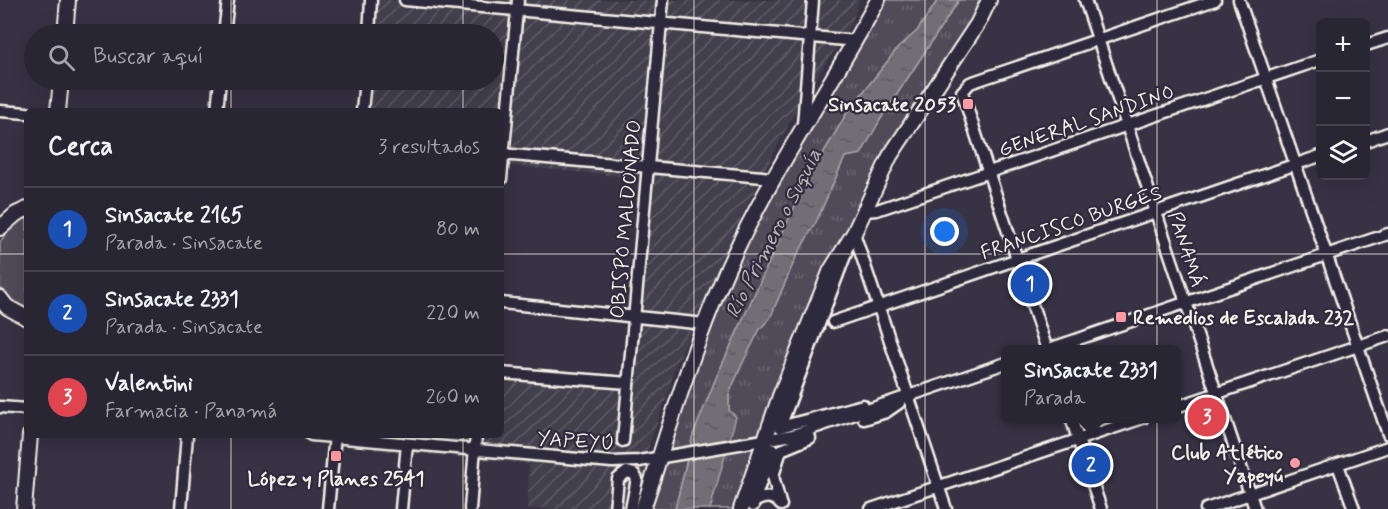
<!DOCTYPE html>
<html lang="es">
<meta charset="utf-8">
<style>
:root{--surface:#292633;--page:#35323f;--text:#f1f3f6;--muted:#a5a5ac;--line:#45434e;--accent:#ff9aa2}
body{margin:0;font-family:Mynerve,sans-serif;background:var(--page);color:var(--text)}
.controls{position:absolute;right:18px;top:18px;display:grid;overflow:hidden;border-radius:9px;box-shadow:0 6px 24px #0002}
.controls button{width:54px;height:54px;display:grid;place-items:center;padding:0;border:0;border-bottom:2px solid var(--line);background:var(--surface);color:var(--text);font:30px sans-serif}
.you{position:absolute;left:945px;top:232px;width:21px;height:21px;margin:-15px;border:4px solid #fff;border-radius:50%;background:#1a73e8;box-shadow:0 0 0 9px #1a73e833}
.badge{display:grid;place-items:center;width:39px;height:39px;border-radius:50%;background:var(--accent);color:#fff;font-size:20px;font-weight:700}
.pin{position:absolute;translate:-50% -50%;border:3px solid #fff;box-shadow:0 2px 6px #0006}
.popup{position:absolute;left:1001px;top:345px;width:180px;height:78px;box-sizing:border-box;display:grid;place-content:center;border-radius:9px;background:var(--surface);filter:drop-shadow(0 2px 4px #0005);font-size:20px;white-space:nowrap;color:var(--muted)}
.popup b{font-size:22px;color:var(--text)}
.popup::after{content:'';position:absolute;left:50%;top:100%;margin-left:-12px;border:12px solid transparent;border-top-color:var(--surface)}
.list{margin:0;padding:0;list-style:none}
h2{display:flex;justify-content:space-between;align-items:center;height:78px;margin:0;padding:0 24px;font-size:26px}
h2 small{font-size:20px;font-weight:400;color:var(--muted)}
.list li{display:grid;grid-template-columns:39px 1fr auto;gap:18px;align-items:center;box-sizing:border-box;height:84px;padding:0 24px;border-top:2px solid var(--line)}
.list b{display:block;font-size:22px;white-space:nowrap}
.list p{margin:0;font-size:20px;white-space:nowrap;color:var(--muted)}
.list em{font-size:20px;font-style:normal;color:var(--muted)}
.icon{flex:none;width:33px;height:33px;fill:none;stroke:currentColor;stroke-width:2;stroke-linecap:round;stroke-linejoin:round}
.map{position:relative;flex:none;width:1388px;height:509px;overflow:hidden}
.search{position:absolute;background:var(--surface);box-shadow:0 6px 24px #0002;left:24px;top:24px;width:480px;height:66px;display:flex;align-items:center;gap:15px;box-sizing:border-box;padding:0 21px;border-radius:33px;color:var(--muted);font-size:22px}
.panel{position:absolute;background:var(--surface);box-shadow:0 6px 24px #0002;left:24px;top:108px;width:480px;height:330px;border-radius:9px}
.map>svg:first-child{display:block}
</style>
<div class="map">
<svg width="1388" height="509" viewBox="0 0 1388 509">
<defs>
<pattern id="industrial-furrows" width="10" height="10" patternUnits="userSpaceOnUse" patternTransform="scale(1.5)"><rect width="10" height="10" fill="#433f4e"/><path d="M-1 1l2-2M0 10L10 0M9 11l2-2" fill="none" stroke="#5f5b68"/></pattern>
<pattern id="grass-tufts" width="24" height="20" patternUnits="userSpaceOnUse" patternTransform="scale(1.5)"><rect width="24" height="20" fill="#504b59"/><path d="M3 7l-1-3M5 7V3M7 7l1-3M15 17l-1-3M17 17v-4M19 17l1-3" fill="none" stroke="#6a6571"/></pattern>
<pattern id="water-ripples" width="26" height="14" patternUnits="userSpaceOnUse" patternTransform="scale(1.5)"><rect width="26" height="14" fill="#726e77"/><path d="M2 4q2-2 4 0t4 0M15 11q2-2 4 0t4 0" fill="none" stroke="#5b595c"/></pattern>
</defs>
<rect width="100%" height="100%" fill="#373244"/>
<filter id="ink" filterUnits="userSpaceOnUse"><feTurbulence type="fractalNoise" baseFrequency=".0167" numOctaves="2"/><feDisplacementMap in="SourceGraphic" scale="12" xChannelSelector="R" yChannelSelector="G"/><feConvolveMatrix kernelMatrix="1 2 1 2 8 2 1 2 1" color-interpolation-filters="sRGB"/></filter>
<g filter="url(#ink)">
<!-- industrial -->
<path fill="url(#industrial-furrows)" d="M378,0H859L852,23L797,108L744,211L673,372L670,388L647,451L659,458L644,509H527L529,464L374,450L375,435H501V368L624,377L642,178L501,165V111H367L370,80H494V34H375Z"/>
<!-- grass -->
<path fill="url(#grass-tufts)" stroke="#a29ea0" stroke-width="1.5" d="M878,0H938L917,31L897,49L847,113L805,184L716,378L693,435L675,509H643L738,246Z
M959,0H989L890,156L741,509H710L729,410V394L744,360L760,329L770,318L796,257L816,222L845,157L861,154L880,120Z"/>
<!-- green -->
<path fill="#504b59" stroke="#a29ea0" stroke-width="1.5" d="M27,217V310L8,299L0,287V242L13,225Z"/>
<!-- water -->
<path fill="url(#water-ripples)" stroke="#a6a2a4" stroke-width="1.5" d="M938,0H959L880,120L861,154L845,157L816,222L796,257L770,318L760,329L744,360L729,394V410L736,417L710,509H675L693,435L716,378L805,184L847,113L897,49L917,31Z"/>
<g fill="none" stroke-linecap="round" stroke-linejoin="round">
<!-- minor casing -->
<g stroke="#f4f1e8" stroke-width="15">
<path id="minor" d="M405,0L856,41
M1085,0L1255,509
M1239,0L1388,434
M224,34L228,0
M369,34L371,0
M1366,45L1388,38
M0,111L27,113
M217,111L220,80
M362,111L365,80
M803,125L813,0
M1366,141L1388,133
M501,154L773,178
M501,179L518,0
M864,211L877,210L1320,60
M854,233L946,509
M846,253L780,427L863,405
M501,303L705,324
M833,322L1320,156
M1046,350L1388,234
M1047,350L962,92L970,83L1215,0
M501,373L628,383
M0,407L27,409
M1176,407L1388,336
M1071,418L1101,509
M864,419L886,412L899,403
M311,435L612,462L639,461L793,435L1006,363
M623,441L663,0
M1338,465L1354,509
M754,502L772,449
M780,503L773,476L781,450L810,438
M753,506L754,502C764,496 773,495 781,505
M181,509L187,435
M328,509L335,435
M401,509L407,444
M470,509L476,435
M615,509L618,479L627,472L634,474L637,479L631,509
M871,509L1143,418
M1206,509L1388,447"/>
</g>
<!-- major casing -->
<g stroke="#f4f1e8" stroke-width="18">
<path id="major" d="M65,34L68,0
M58,111L61,80
M0,228L16,214L27,209
M0,298L7,307L27,318
M24,509L30,435
M643,509C672,420 698,328 739,244C780,160 833,82 878,0
M741,509L780,396L831,270L854,233L890,156L978,23L989,0"/>
</g>
<!-- minor -->
<use href="#minor" stroke="#2f2a3d" stroke-width="10"/>
<!-- major -->
<use href="#major" stroke="#2f2a3d" stroke-width="14"/>
</g>
</g>
<!-- grid -->
<path fill="none" stroke="#f4f1e8" stroke-width="1.5" stroke-opacity="0.55" d="M231,0V34M463,0V34M694,0V509M925,0V509M1157,0V509M231,80V111M463,80V111M0,254H27M501,254H1388M231,435V509M463,435V509"/>
<!-- markers -->
<g fill="#ff9aa2" stroke="#2f2a3d" stroke-width="2">
<rect x="962" y="98" width="12" height="12" rx="3"/>
<rect x="1115" y="311" width="12" height="12" rx="3"/>
<rect x="330" y="450" width="12" height="12" rx="3"/>
<circle cx="1295" cy="463" r="6"/>
</g>
<g text-anchor="middle" stroke-width="4.5" stroke-linejoin="round" paint-order="stroke">
<!-- poi labels -->
<g font-size="20" font-weight="bold" fill="#f4f1e8" stroke="#2f2a3d" text-anchor="end">
<text x="956" y="111">Sinsacate 2053</text>
<text x="1133" y="324" text-anchor="start">Remedios de Escalada 232</text>
<text x="1283" y="459">Club Atlético<tspan x="1283" dy="23">Yapeyú</tspan></text>
<text x="336" y="485" text-anchor="middle">López y Planes 2541</text>
</g>
<!-- street labels -->
<g font-size="20" fill="#f4f1e8" stroke="#2f2a3d">
<text transform="translate(1086 120) rotate(-19)" y="7">GENERAL SANDINO</text>
<text transform="translate(625 219) rotate(-85)" y="7">OBISPO MALDONADO</text>
<text transform="translate(1071 222) rotate(-19)" y="7">FRANCISCO BURGES</text>
<text transform="translate(1187 249) rotate(72)" y="7">PANAMÁ</text>
<text transform="translate(576 440) rotate(4)" y="7">YAPEYÚ</text>
</g>
<!-- water labels -->
<g font-size="21" font-style="italic" fill="#bab6b5" stroke="#2f2a3d">
<text transform="translate(773 233) rotate(-63)" y="7">Río Primero o Suquía</text>
</g>
</g>
</svg>
<div class="controls">
<button>+</button>
<button>−</button>
<button><svg class="icon" aria-label="layers" viewBox="0 0 24 24"><path d="M12 4l9 5-9 5-9-5zM3 14l9 5 9-5"/></svg></button>
</div>
<div class="you"></div>
<div class="pin badge" style="left:1030px;top:284px;background:#1a4fb4">1</div>
<div class="pin badge" style="left:1091px;top:465px;background:#1a4fb4">2</div>
<div class="popup"><b>Sinsacate 2331</b>Parada</div>
<div class="pin badge" style="left:1207px;top:417px;background:#e0444e">3</div>
<div class="search"><svg class="icon" aria-label="search" viewBox="0 0 24 24"><circle cx="10" cy="10" r="6"/><path d="M15 15l6 6"/></svg>Buscar aquí</div>
<section class="panel">
<h2>Cerca<small>3 resultados</small></h2>
<ul class="list">
<li><span class="badge" style="background:#1a4fb4">1</span><div><b>Sinsacate 2165</b><p>Parada · Sinsacate</p></div><em>80 m</em></li>
<li><span class="badge" style="background:#1a4fb4">2</span><div><b>Sinsacate 2331</b><p>Parada · Sinsacate</p></div><em>220 m</em></li>
<li><span class="badge" style="background:#e0444e">3</span><div><b>Valentini</b><p>Farmacia · Panamá</p></div><em>260 m</em></li>
</ul>
</section>
</div>
